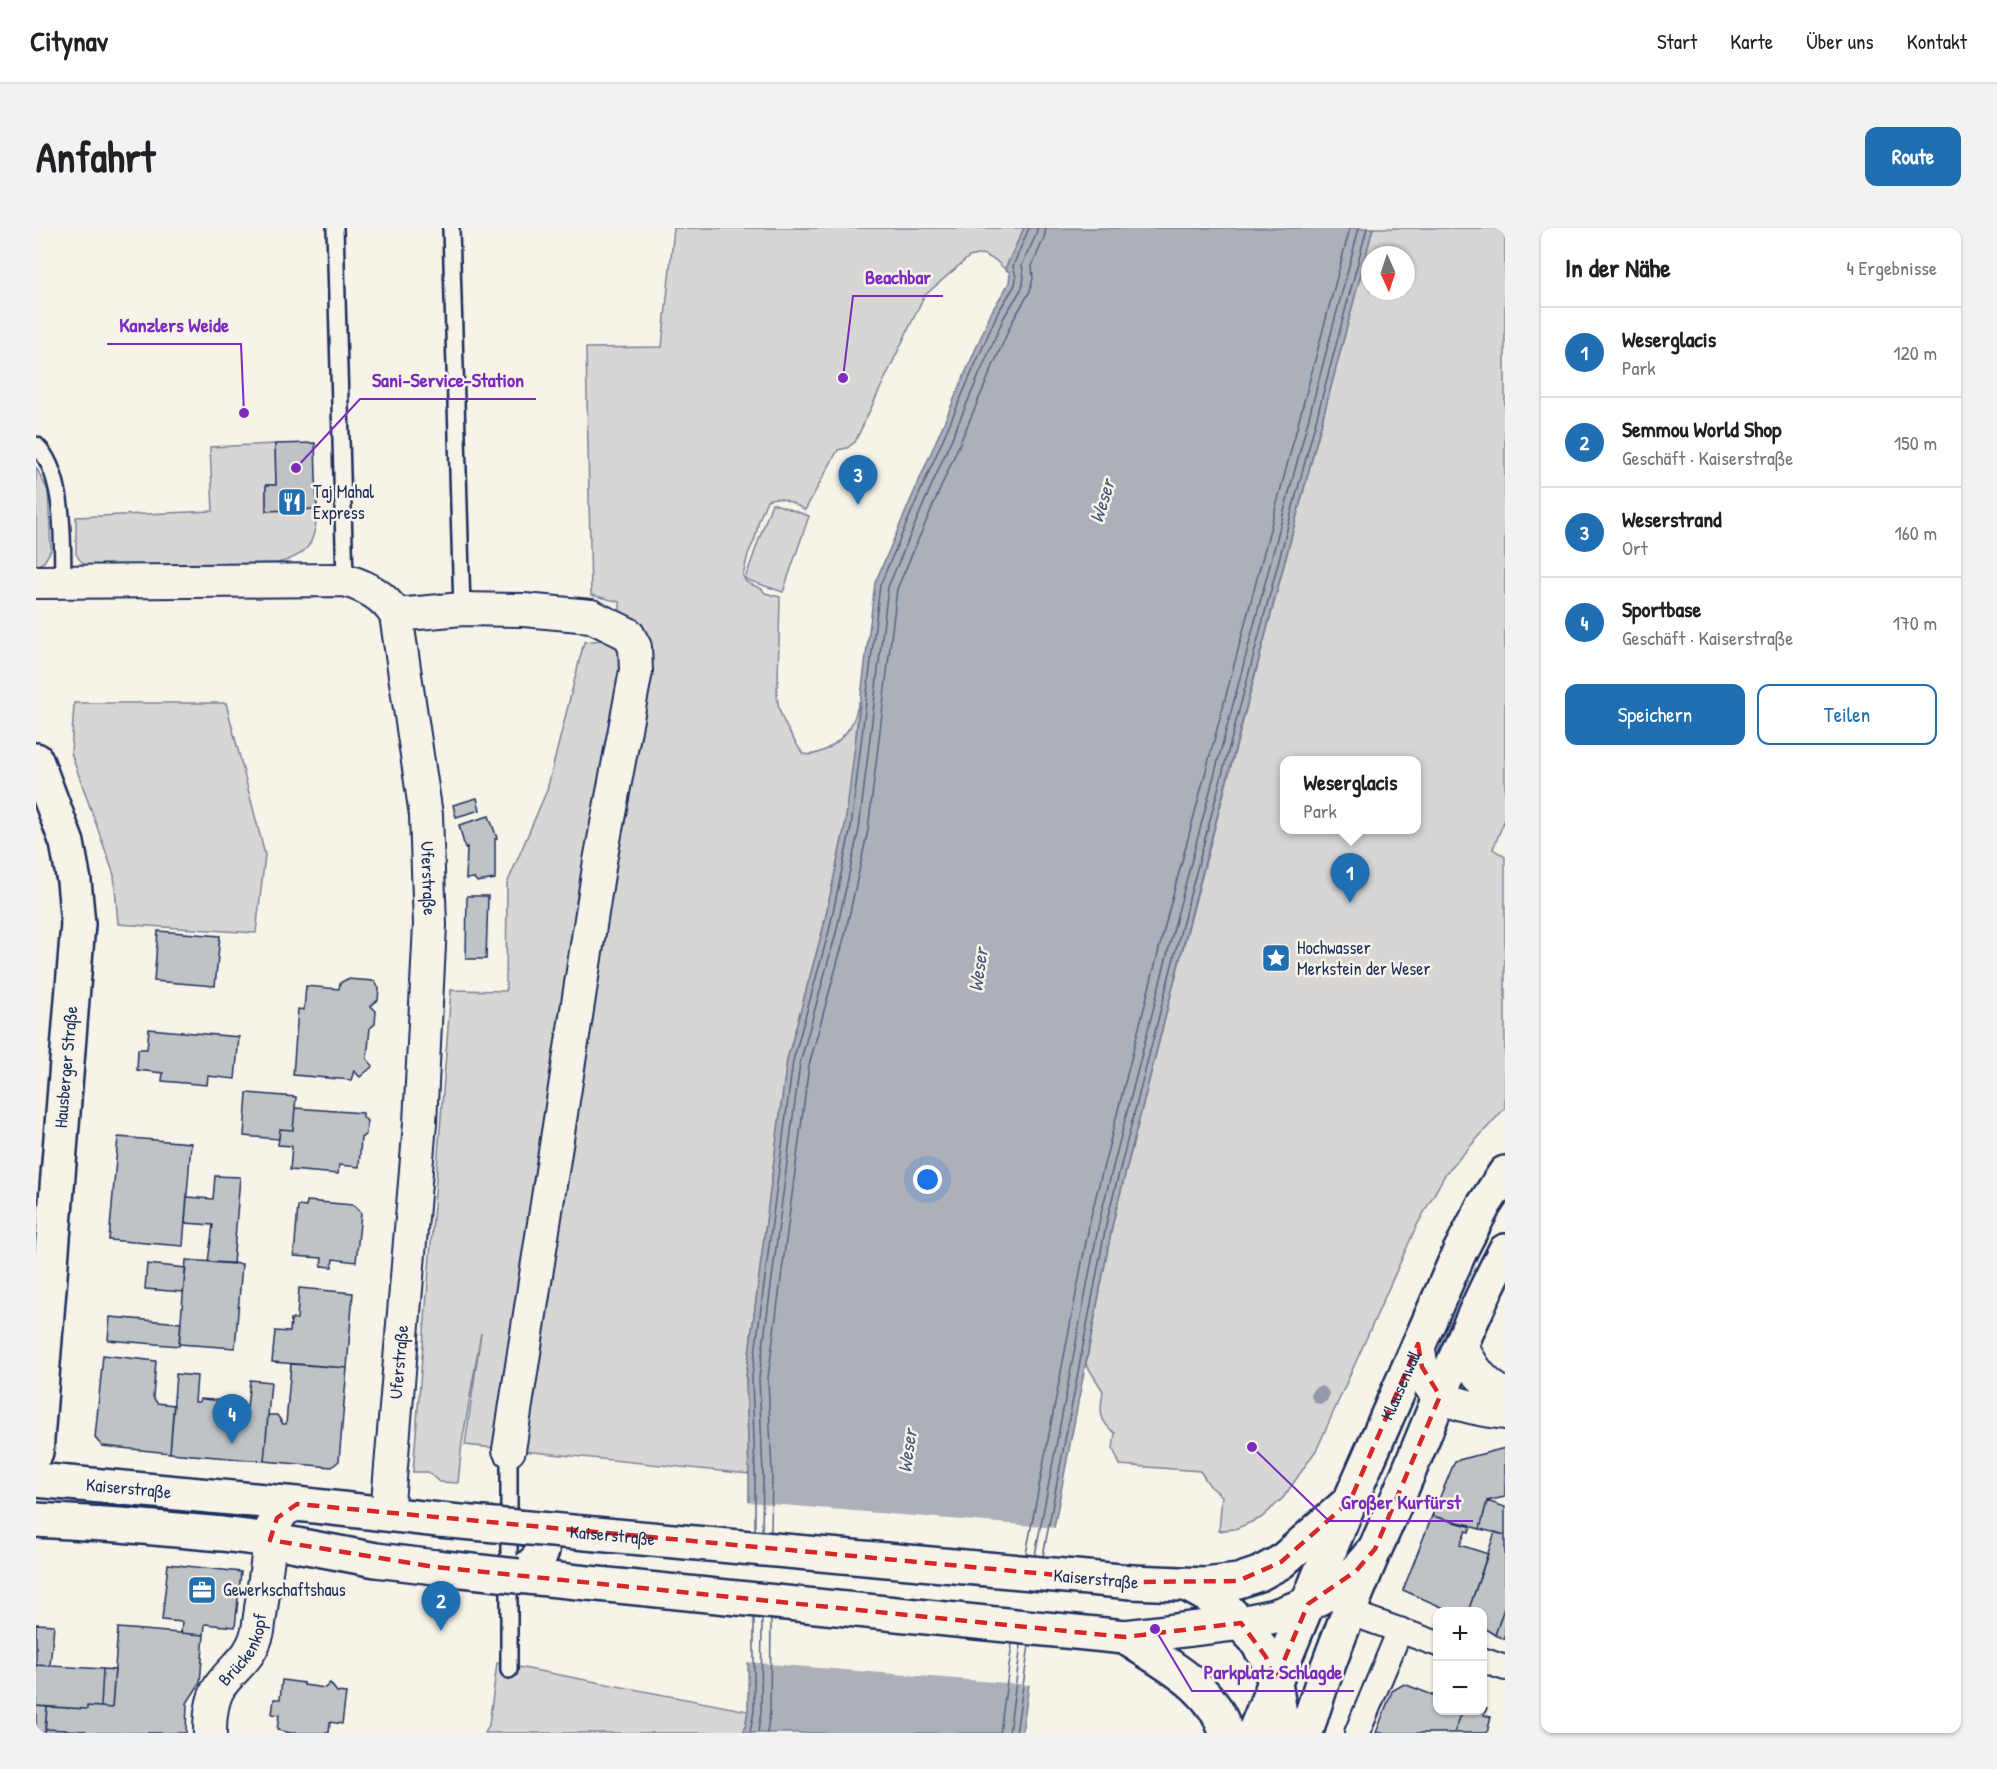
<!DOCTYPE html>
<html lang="de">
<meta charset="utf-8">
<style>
:root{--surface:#fff;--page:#f2f2f2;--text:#202124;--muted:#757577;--line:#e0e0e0;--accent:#1f6fb2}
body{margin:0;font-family:"Patrick Hand",sans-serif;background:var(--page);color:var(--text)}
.controls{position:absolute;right:18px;bottom:18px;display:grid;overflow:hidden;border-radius:12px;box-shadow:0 2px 4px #0004}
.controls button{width:54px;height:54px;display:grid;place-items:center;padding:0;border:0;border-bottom:2px solid var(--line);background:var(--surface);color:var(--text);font:30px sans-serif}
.compass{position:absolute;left:1325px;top:18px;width:54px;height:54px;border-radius:50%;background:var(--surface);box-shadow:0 2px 4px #0004;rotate:177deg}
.you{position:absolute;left:892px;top:952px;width:21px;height:21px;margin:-15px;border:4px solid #fff;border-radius:50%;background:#1a73e8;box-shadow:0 0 0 9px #1a73e833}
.badge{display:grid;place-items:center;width:39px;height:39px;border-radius:50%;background:var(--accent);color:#fff;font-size:20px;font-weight:700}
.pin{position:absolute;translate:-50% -50px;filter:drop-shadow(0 2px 3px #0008)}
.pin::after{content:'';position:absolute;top:32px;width:21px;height:18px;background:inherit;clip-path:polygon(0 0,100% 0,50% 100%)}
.popup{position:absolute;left:1244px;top:528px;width:141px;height:78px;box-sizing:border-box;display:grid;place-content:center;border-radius:12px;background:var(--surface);filter:drop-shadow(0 2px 4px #0005);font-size:20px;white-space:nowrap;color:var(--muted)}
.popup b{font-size:22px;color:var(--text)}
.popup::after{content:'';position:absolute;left:50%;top:100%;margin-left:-12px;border:12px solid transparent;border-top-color:var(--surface)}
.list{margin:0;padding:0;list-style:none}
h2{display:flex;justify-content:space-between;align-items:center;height:78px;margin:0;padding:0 24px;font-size:26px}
h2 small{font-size:20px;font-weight:400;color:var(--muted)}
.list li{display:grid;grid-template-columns:39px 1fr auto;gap:18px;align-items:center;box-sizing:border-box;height:90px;padding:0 24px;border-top:2px solid var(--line)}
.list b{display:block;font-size:22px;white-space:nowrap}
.list p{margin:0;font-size:20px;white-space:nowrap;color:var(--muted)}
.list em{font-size:20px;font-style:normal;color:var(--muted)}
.actions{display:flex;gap:12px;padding:18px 24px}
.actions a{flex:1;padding:14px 0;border:2px solid var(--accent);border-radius:12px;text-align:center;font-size:21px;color:var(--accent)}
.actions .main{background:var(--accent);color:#fff}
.map{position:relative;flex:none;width:1469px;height:1505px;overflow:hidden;border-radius:12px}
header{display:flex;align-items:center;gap:36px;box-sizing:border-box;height:84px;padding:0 30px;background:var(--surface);border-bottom:2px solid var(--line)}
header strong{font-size:28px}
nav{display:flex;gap:33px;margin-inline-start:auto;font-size:21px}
.intro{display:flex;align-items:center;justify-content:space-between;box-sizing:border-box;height:144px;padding:0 36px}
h1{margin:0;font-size:42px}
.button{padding:15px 27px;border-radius:12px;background:var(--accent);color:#fff;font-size:21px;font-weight:700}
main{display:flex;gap:36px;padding:0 36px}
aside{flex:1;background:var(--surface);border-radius:12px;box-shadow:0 2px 4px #0004}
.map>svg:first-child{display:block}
</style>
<header>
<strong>Citynav</strong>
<nav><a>Start</a><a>Karte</a><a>Über uns</a><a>Kontakt</a></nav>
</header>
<div class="intro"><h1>Anfahrt</h1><a class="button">Route</a></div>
<main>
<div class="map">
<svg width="1469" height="1505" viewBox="0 0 1469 1505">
<rect width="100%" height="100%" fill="#f7f3e8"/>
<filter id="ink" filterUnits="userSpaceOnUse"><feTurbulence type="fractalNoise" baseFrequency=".0167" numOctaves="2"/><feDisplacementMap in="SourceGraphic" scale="12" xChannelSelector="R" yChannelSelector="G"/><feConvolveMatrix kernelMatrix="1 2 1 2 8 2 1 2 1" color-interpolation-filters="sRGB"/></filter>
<g filter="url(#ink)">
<!-- green -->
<path fill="#d7d6d4" stroke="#798299" stroke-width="1.5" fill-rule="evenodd" d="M638,0H988L969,41L959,32L946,26L933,29L888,68L819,214L811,220L802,222L769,282C758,276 744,266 731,272L723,292L719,311L712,326L707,348L710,354L726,361L729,365L744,369L742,453C737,482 752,503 767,526C784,530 805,513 814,499C819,491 821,482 823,473L817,542L809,598L787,701L751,832L710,1149L713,1246L429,1217L445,1105L426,1215L422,1255L403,1254L392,1244H377L415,762L470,763L471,656L511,562L548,414L584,410V374L555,367L550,120L626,119Z
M1337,0H1469V591L1457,621L1469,629V880L1410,945L1380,999L1281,1221L1247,1270L1225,1290L1199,1301L1183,1303L1186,1268L1174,1258L1164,1243L1084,1237L1077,1221L1079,1205C1062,1193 1064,1182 1067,1163L1050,1136L1077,994L1147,720ZM1334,27H1370V63H1334ZM1248,532H1380V602H1248Z
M239,216L240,257H230V282L281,281C280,313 273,328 241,335L60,340C50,339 45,335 40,326V289L177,283L174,219Z
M0,239L12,263L15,322L8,334L0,338Z
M736,275L773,288L747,364L709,351Z
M38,475H190L229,627L220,705L82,696L78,647L35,525Z
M461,1435L712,1483L708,1505H449L453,1497Z"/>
<!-- water -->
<path fill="#acb0b9" stroke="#727c95" stroke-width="1.5" d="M988,0H1337L1155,687L1077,994L1009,1346L986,1505H708L712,1483L713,1247L710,1149L751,832L787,701L809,598L839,355L956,83L973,55L974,45L969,41Z"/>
<!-- pier -->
<path fill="#f7f3e8" d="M710,1274L1021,1300L1012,1346L996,1457L709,1434Z"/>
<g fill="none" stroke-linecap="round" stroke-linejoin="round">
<!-- shore -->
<path stroke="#556382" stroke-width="1.5" d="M719,1302V1246L716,1149L757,833L793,703L815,599L844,357L961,86L979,57L980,49L977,38L993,0
M726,1303L727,1246L723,1150L764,835L800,705L823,601L852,359L968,89L986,60L988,50L986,37L1000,7L1001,0
M735,1304L736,1246L732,1150L773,837L809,707L832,602L861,361L976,94L994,63L997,50L996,38L1008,10L1010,0
M990,1326L1055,988L1133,682L1314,0
M999,1327L1064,990L1142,684L1323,0
M1007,1328L1071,992L1149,686L1331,0
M714,1505L718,1483V1390
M722,1505L725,1483L726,1391
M731,1505L734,1484L735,1391
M964,1505L976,1416
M973,1505L985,1417
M980,1505L993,1417"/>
</g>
<!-- building -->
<path fill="#c0c3c5" stroke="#1b2f5e" stroke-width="1.5" d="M279,215L281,281L230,283V257H240L239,216Z
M441,570L444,582L420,589L417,577Z
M453,588L461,610L459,611V651L441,654L438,650L430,651L431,619L429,620L423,597Z
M431,668H452L450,731H430Z
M122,703L184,708L179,758L118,753Z
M311,751L338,753L343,760L342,772L335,778L340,783L339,796L334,800L331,831L337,838L324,849L318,843L315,852L257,847L262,781L268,782L270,758L303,761L304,755Z
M113,801L203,809L199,851L172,848L171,857L126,853L127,845L101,842L102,821H111Z
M211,865L260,869L257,902L244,901L243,911L208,908Z
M259,880L327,885V889L331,893L330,906L325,910L323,939L303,937L302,946L254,942L256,918L242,917L244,901L257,902Z
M82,909L155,915L147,1018L73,1012Z
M179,948L204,949L197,1036L172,1034L177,997L149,995L151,969L177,971Z
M271,973L317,977L325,985L320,1034L297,1031L296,1039L285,1038L286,1030L258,1028L262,978L270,979Z
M150,1032L206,1036L199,1120L143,1116Z
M111,1036L150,1040L147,1064L109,1061Z
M263,1060L317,1065L311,1140L236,1134L239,1103L254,1104L255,1091H261Z
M74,1089L145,1095L143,1118L72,1112Z
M67,1127L120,1133L117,1169L121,1175L138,1177L134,1225L66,1218L59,1210Z
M255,1136L311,1140L303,1233L296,1239L228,1233L232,1187H241L247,1196H250Z
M140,1146L161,1148L159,1174H163L164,1171L207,1174L206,1178L211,1179L214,1152L235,1154L228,1233L134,1225Z
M1469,1220V1269L1451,1273L1444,1301L1396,1288L1419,1233Z
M1451,1273L1469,1279V1307L1444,1301Z
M1396,1288L1435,1297L1433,1304L1430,1303L1424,1317L1452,1326L1432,1384H1417L1367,1362Z
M1459,1304L1469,1307V1377L1459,1407L1446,1399V1384H1432Z
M132,1336L205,1344L199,1399L169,1396L168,1407L145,1405L146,1394L126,1392Z
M1469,1377V1411L1459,1407Z
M0,1396L18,1397L14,1438L0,1437Z
M82,1400L168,1407L164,1455L151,1475L150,1505H50V1503L9,1501L11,1479L51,1481V1478L76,1480Z
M0,1437L67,1441L65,1479L51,1478V1481L0,1478Z
M67,1441L79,1442L76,1480L65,1479Z
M246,1452L268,1455V1457L289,1460L294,1455L301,1464L310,1465L306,1496L294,1494L293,1505H255L241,1502L243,1487L236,1486L238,1471H244Z
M1368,1456L1402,1469V1482H1427L1418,1505H1340L1356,1463Z
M0,1478L11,1479L9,1505H0Z
M1446,1478L1451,1480L1448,1487L1455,1489L1451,1505H1418L1427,1482H1446Z
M9,1501L50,1503V1505H9Z"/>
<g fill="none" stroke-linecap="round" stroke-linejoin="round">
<!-- service casing -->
<g stroke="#1b2f5e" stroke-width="20">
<path id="service" d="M299,0L309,352
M415,0L426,381
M0,217C30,246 26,314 27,353
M473,1442V1222"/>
</g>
<!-- pedestrian casing -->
<g stroke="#1b2f5e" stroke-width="28">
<path id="pedestrian" d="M1312,1384L1402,1416
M1446,1432L1469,1440
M1321,1505L1364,1402"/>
</g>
<!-- minor casing -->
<g stroke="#1b2f5e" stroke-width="36">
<g id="minor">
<path id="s1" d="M0,354L309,352C331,359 347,367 360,387L390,587L394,697L384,895L351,1286"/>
<path d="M360,387L426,381L488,382L555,388L592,406L599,419L600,443L564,633L473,1222"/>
<path d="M1382,1116C1384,1130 1386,1144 1393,1156C1404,1176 1447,1182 1469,1185"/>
<path d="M1425,1118C1438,1141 1445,1154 1469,1167"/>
<path id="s2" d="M174,1505C174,1489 175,1472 184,1458C199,1437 215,1431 222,1403L236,1299L248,1282L261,1276"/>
</g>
</g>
<!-- tertiary casing -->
<g stroke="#1b2f5e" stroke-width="38">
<path id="tertiary" d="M1152,1357L1185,1375L1219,1411L1230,1429L1239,1454L1247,1505
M1089,1409C1127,1435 1177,1457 1190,1505
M1218,1505L1314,1273
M1270,1505C1288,1443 1313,1383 1338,1323"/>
</g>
<!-- secondary casing -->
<g stroke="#1b2f5e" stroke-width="38">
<g id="secondary">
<path d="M0,532L31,615L38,653L42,696L0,1224"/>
<path id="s3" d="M0,1252L261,1276L403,1292"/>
<path d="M0,1292L84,1297L186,1306L234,1312L340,1332L399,1339"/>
<path d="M482,1348L1089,1409L1205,1395L1239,1388L1272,1376L1298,1362L1320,1343L1339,1321C1385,1223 1419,1119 1469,1023"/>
<path d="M482,1348C495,1337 513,1328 504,1309L495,1301L489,1300"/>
<path id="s4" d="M1096,1354L1169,1357L1202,1353L1223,1346L1245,1334L1314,1273L1424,1023L1448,977L1469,945"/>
</g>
</g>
<!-- service -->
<use href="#service" stroke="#f7f3e8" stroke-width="15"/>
<!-- pedestrian -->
<use href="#pedestrian" stroke="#f7f3e8" stroke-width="24"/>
<!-- minor -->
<use href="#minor" stroke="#f7f3e8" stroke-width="32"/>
<!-- tertiary -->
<use href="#tertiary" stroke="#f7f3e8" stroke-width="33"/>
<!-- secondary -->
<use href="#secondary" stroke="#f7f3e8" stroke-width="33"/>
<!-- secondary-bridge casing -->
<g stroke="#1b2f5e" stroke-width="38" stroke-linecap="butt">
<g id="secondary-bridge">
<path id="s5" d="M403,1292L1096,1354"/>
<path d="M399,1339L482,1348"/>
</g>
</g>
<!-- secondary-bridge -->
<use href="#secondary-bridge" stroke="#f7f3e8" stroke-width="33"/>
</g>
<!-- trees -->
<circle fill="#9399a9" cx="1284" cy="1167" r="9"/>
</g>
<!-- marked area -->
<path fill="none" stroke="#d62828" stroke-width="4.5" stroke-dasharray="12 8" stroke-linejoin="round" d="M1382,1116L1386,1139L1404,1168L1339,1321L1320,1343L1272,1376L1239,1454L1230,1429L1205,1395L1089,1409L399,1339L234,1312L241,1290L261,1276L1096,1354L1202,1353L1245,1334L1314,1273Z"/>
<!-- icons -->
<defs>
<g id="restaurant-square" transform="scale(1.5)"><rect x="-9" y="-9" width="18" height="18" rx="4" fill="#1f6fb2" stroke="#f7f3e8"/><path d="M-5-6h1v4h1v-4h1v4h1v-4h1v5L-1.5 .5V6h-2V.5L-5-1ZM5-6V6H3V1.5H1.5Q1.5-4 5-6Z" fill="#fff"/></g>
<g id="sight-square" transform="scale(1.5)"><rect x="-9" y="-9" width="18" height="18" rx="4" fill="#1f6fb2" stroke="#f7f3e8"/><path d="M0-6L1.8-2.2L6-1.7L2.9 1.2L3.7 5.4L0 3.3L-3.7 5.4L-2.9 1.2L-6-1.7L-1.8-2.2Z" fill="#fff"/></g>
<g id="office-square" transform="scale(1.5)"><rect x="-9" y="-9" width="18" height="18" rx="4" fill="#1f6fb2" stroke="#f7f3e8"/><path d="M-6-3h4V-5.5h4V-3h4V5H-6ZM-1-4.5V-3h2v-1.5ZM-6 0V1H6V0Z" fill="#fff"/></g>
</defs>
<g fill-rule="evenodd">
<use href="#restaurant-square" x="256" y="274"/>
<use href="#sight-square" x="1240" y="730"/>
<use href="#office-square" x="166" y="1362"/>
</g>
<g text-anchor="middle" stroke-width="5" stroke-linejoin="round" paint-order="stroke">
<!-- poi labels -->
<g font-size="18" fill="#1b2f5e" stroke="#f7f3e8" text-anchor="start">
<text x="277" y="270">Taj Mahal<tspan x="277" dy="21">Express</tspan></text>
<text x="1261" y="726">Hochwasser<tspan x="1261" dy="21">Merkstein der Weser</tspan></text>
<text x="187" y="1368">Gewerkschaftshaus</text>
</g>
<!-- street labels -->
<g font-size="18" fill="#1b2f5e" stroke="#f7f3e8">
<text dy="6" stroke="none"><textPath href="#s1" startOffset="638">Uferstraße</textPath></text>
<text transform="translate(30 839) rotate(-85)" y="6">Hausberger Straße</text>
<text transform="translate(363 1134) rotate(-85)" y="6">Uferstraße</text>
<text dy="6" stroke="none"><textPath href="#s4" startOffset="372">Klausenwall</textPath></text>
<text dy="6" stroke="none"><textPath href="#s3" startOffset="93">Kaiserstraße</textPath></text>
<text dy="6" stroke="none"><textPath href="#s5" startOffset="174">Kaiserstraße</textPath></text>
<text transform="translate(1060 1351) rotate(5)" y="6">Kaiserstraße</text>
<text dy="6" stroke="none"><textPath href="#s2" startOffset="93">Brückenkopf</textPath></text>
</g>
<!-- water labels -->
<g font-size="20" font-style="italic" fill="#465679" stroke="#f7f3e8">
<text transform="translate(1066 273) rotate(-73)" y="7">Weser</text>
<text transform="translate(942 742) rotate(-82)" y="7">Weser</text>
<text transform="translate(871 1223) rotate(-82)" y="7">Weser</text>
</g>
</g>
<!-- callouts -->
<path fill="none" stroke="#7b2cbf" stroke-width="2" d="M807 150L817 68H907M208 185L205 116H71M260 240L324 171H500M1216 1219L1293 1293H1437M1119 1401L1156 1463H1318"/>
<g fill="#7b2cbf" stroke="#f7f3e8" stroke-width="2">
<circle cx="807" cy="150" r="6"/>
<circle cx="208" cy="185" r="6"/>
<circle cx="260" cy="240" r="6"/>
<circle cx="1216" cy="1219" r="6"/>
<circle cx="1119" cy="1401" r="6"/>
</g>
<g font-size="20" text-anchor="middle" font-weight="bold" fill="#7b2cbf" stroke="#f7f3e8" stroke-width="5" stroke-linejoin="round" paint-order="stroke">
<text x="862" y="56">Beachbar</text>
<text x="138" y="104">Kanzlers Weide</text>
<text x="412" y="159">Sani-Service-Station</text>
<text x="1365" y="1281">Großer Kurfürst</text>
<text x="1237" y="1451">Parkplatz Schlagde</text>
</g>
</svg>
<div class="controls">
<button>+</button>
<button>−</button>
</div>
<svg class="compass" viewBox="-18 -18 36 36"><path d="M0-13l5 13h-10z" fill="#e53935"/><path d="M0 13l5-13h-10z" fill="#757577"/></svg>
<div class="you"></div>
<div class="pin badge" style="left:1314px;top:675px">1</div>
<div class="popup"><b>Weserglacis</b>Park</div>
<div class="pin badge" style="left:405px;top:1403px">2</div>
<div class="pin badge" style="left:822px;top:277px">3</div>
<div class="pin badge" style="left:196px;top:1216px">4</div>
</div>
<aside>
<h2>In der Nähe<small>4 Ergebnisse</small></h2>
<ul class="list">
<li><span class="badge">1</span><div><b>Weserglacis</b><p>Park</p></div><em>120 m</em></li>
<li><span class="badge">2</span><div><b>Semmou World Shop</b><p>Geschäft · Kaiserstraße</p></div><em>150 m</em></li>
<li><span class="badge">3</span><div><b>Weserstrand</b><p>Ort</p></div><em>160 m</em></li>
<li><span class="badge">4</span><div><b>Sportbase</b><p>Geschäft · Kaiserstraße</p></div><em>170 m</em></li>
</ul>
<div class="actions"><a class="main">Speichern</a><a>Teilen</a></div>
</aside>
</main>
